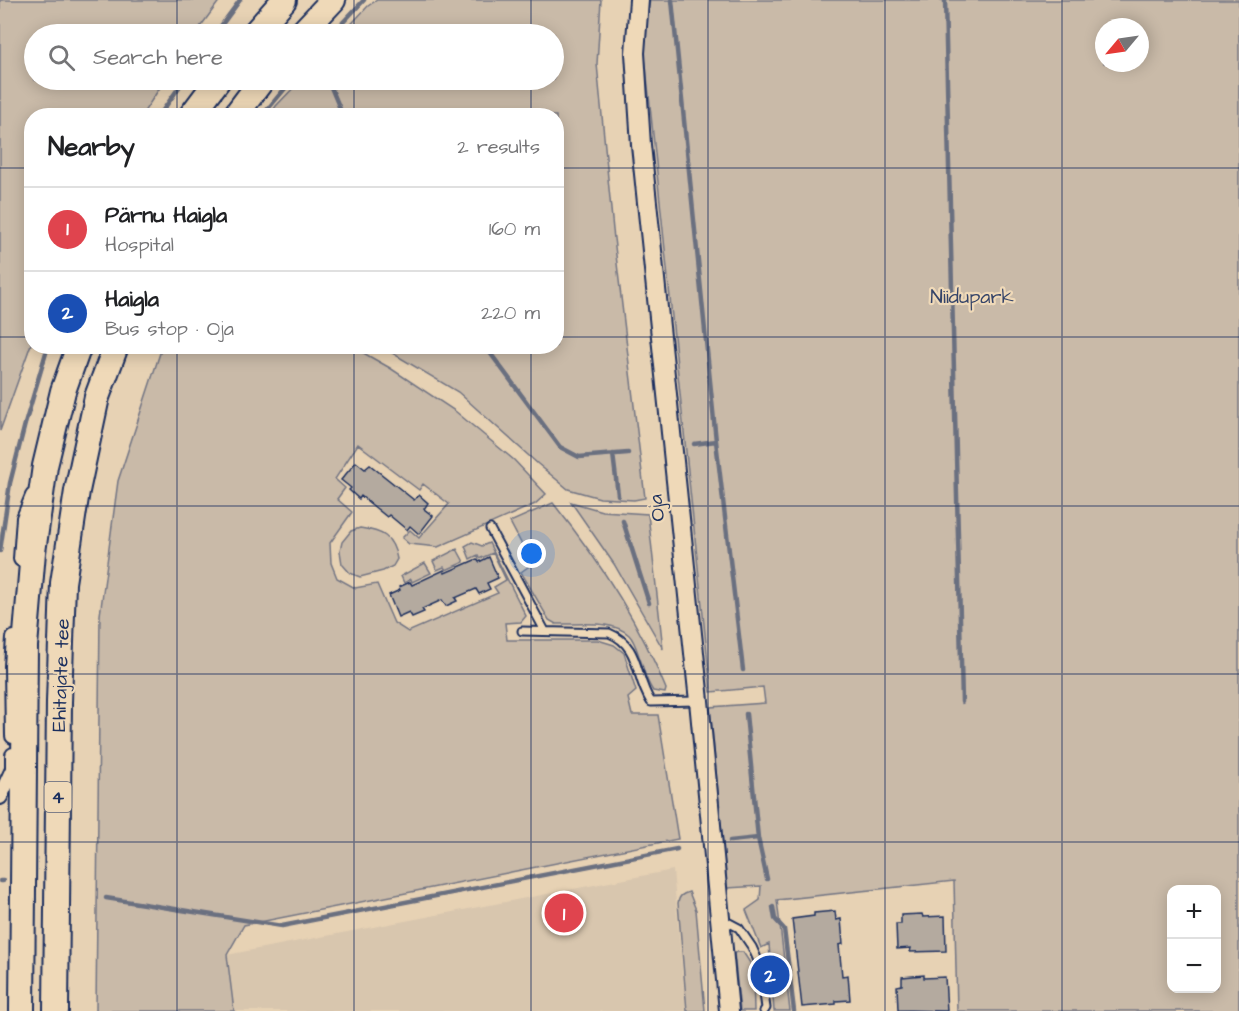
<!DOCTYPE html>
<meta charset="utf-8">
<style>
:root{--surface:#fff;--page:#f2f2f2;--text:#202124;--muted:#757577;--line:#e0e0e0;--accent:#db2777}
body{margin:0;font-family:"Architects Daughter",sans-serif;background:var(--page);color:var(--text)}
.controls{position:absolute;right:18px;bottom:18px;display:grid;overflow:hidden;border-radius:12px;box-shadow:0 3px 15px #0003}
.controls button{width:54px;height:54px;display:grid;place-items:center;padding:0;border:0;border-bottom:2px solid var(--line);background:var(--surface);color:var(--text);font:30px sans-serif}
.compass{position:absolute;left:1095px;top:18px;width:54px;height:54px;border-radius:50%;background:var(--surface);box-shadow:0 3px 15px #0003;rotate:241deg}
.you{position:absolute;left:532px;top:554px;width:21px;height:21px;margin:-15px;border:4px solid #fff;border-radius:50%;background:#1a73e8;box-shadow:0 0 0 9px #1a73e833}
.badge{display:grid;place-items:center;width:39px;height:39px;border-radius:50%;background:var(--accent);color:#fff;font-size:20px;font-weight:700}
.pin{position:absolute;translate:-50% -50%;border:3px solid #fff;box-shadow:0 2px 6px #0006}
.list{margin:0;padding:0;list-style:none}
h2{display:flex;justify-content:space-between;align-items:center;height:78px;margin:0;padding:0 24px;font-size:26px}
h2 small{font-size:20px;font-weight:400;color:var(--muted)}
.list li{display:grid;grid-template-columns:39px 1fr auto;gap:18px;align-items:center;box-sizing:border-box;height:84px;padding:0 24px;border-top:2px solid var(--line)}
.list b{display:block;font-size:22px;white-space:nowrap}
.list p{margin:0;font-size:20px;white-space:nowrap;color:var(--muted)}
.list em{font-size:20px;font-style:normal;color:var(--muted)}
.icon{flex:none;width:33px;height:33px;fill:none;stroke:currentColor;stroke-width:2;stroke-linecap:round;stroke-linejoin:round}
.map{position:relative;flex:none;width:1239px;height:1011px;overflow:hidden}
.search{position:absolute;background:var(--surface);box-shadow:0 3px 15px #0003;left:24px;top:24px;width:540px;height:66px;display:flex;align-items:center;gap:15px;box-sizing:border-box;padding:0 21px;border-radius:33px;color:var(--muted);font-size:22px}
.panel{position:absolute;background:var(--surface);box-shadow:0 3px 15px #0003;left:24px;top:108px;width:540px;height:246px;border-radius:24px}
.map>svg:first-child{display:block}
</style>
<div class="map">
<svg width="1239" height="1011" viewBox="0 0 1239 1011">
<rect width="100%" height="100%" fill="#e7d2b4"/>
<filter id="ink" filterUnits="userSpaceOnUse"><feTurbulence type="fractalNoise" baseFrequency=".0167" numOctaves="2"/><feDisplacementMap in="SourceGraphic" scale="12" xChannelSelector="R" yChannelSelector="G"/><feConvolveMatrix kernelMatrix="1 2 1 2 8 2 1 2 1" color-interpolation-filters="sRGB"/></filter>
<g filter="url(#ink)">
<!-- built -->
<path fill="#d8c6ae" d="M673,870L686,1011H173L195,961Z"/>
<!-- green -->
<path fill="#c9baa8" stroke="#727483" stroke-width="1.5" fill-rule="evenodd" d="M0,0H220L195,34H34V80H165L142,115L32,116L31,344L0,431Z
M377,0H601L597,64L613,230L645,498L634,500L600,498L568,489L538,464L458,392L382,347L556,346V116L270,115L276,106L301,80H554V34H342L368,6Z
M650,0H1239V1011H957L954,881L777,900L790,1011H774L769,944L761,948L746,910L760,900L761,886L727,888L710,707L765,703L763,687L711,692L643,38ZM1104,27H1140V63H1104ZM1172,890H1216V988H1172Z
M162,347H353L390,368L455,411L514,460L546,494L535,504L438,547L409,544L402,538L410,530L419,538L449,504L423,484L419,490L358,444L335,479L345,488L337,499L352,512L330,543L331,563L337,578L355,588L377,584L394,623L408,632L498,593L494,587L506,580L493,553L479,559L478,555L470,559L465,546L472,542L482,546L489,543L526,616L521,622L505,623L507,640H598L614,645L624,653L636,691L628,698L632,715H658L678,839L244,925L227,955L234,1011H96L100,615L118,481Z
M571,502L602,511L648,514L663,649L614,564Z
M553,503C598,559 639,621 666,689L665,693L653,691C644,678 645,671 639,656C637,650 634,640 629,635C612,619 578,625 556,624L549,620L521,572L532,564L510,522Z
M360,528C382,531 393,536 397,559L393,566L383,571L360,577L350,573L342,564L340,551L342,542L351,531Z
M457,549L464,562L446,570L444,567L437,570L433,561Z
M425,563L431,573L412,582L411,579L404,583L401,576Z
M689,892L696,910L705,1011H687L678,903C679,896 682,894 689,892Z
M737,952H743L752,966L753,971L754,1011H740L734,953Z"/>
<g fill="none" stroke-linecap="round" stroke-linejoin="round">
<!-- stream -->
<path stroke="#6b6f80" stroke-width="4.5" d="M672,0L716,441L743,670
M945,0L962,702
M215,34L240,0
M332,34L364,0
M328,80L343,116
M159,116L184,80
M262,116L292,80
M485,346L560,447L579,457L628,453
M694,444L716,441
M613,454L618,495
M623,521L649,603
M0,551L10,483L25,424L48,346
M746,714L758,838L767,879
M730,841L758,838
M0,881H3
M106,898L282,926L677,849
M773,907L775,919L784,929L794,1011"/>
</g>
<!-- building -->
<path fill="#b4aa9f" stroke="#1b2f5e" stroke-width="1.5" d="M356,462L365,469L370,465L414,500L419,495L428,503L424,509L433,516L419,534L410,526L407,530L389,515L387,517L361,496L359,499L349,490L351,488L341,480Z
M489,557L498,578L487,583L490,589L479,594L476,589L455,598L457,601L446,606L442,600L422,609L424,612L412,617L409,612L398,617L389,595L400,590L399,587L410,582L412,585L444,570L445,573L477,559L479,562Z
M835,911L836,920L841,919L843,944L839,945L842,976L848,975L850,1000L836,1001V1004L802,1007L792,919L814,916V913Z
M922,914L923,917L945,916L946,951L910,952L911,948L897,949L896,924H901V915Z
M924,975V978L945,977L947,1011L898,1010L897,986L902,985V977Z"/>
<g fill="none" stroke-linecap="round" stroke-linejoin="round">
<!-- service casing -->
<g stroke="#1b2f5e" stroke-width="11">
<path id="service" d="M490,529L545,631
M522,631L609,633C641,646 634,676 651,702L697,701
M722,919L739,928L752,947L760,965L766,1008L764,1011"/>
</g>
<!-- minor casing -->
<g stroke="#1b2f5e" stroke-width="18">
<path id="minor" d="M21,559L24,518L33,496
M13,736L12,666L14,638
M0,797L13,769V755"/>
</g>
<!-- tertiary casing -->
<g stroke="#1b2f5e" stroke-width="22">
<path id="tertiary" d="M639,0L635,53L641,145L699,701L729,1011"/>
</g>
<!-- trunk casing -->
<g stroke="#1b2f5e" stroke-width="28">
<path id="trunk" d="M254,34L284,0
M301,34L333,0
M191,116L218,80
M235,116L262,80
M22,1011L25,646L33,552L45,466L63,391L79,346
M56,1011L59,702L63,583L77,491L97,397L116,346"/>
</g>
<!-- service -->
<use href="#service" stroke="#efd9b8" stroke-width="7"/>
<!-- minor -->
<use href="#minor" stroke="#efd9b8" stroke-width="14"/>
<!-- tertiary -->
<use href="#tertiary" stroke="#efd9b8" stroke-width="18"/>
<!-- trunk -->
<use href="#trunk" stroke="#efd9b8" stroke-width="24"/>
</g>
</g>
<!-- grid -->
<path fill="none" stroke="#1b2f5e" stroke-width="1.5" stroke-opacity="0.55" d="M177,0V34M354,0V34M531,0V34M708,0V1011M885,0V1011M1062,0V1011M177,80V116M354,80V116M531,80V116M0,168H32M556,168H1239M0,337H32M556,337H1239M177,346V1011M354,346V1011M531,346V1011M0,506H1239M0,674H1239M0,842H1239"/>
<g text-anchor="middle" stroke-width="4.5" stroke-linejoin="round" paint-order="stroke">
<!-- shield labels -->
<rect fill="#efd9b8" stroke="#5b6279" stroke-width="1.5" x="44.5" y="782" width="27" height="30" rx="4.5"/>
<g font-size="18" font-weight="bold" fill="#1b2f5e">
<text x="58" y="803">4</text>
</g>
<!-- park labels -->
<g font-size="20" fill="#354469" stroke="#efd9b8">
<text x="972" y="303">Niidupark</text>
</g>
<!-- street labels -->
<g font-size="20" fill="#1b2f5e" stroke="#efd9b8">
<text transform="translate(656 508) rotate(-96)" y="7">Oja</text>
<text transform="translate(60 675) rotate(-88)" y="7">Ehitajate tee</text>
</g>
</g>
</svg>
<div class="controls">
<button>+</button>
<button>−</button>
</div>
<svg class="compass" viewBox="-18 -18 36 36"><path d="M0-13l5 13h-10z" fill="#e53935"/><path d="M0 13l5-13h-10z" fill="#757577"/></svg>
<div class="you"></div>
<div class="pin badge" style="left:564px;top:913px;background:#e0444e">1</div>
<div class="pin badge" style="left:770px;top:975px;background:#1a4fb4">2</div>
<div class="search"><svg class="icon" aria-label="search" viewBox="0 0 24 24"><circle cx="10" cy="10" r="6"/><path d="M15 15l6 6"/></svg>Search here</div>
<section class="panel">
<h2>Nearby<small>2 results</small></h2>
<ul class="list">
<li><span class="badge" style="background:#e0444e">1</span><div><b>Pärnu Haigla</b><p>Hospital</p></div><em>160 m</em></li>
<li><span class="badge" style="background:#1a4fb4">2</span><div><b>Haigla</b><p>Bus stop · Oja</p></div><em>220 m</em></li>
</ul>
</section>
</div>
